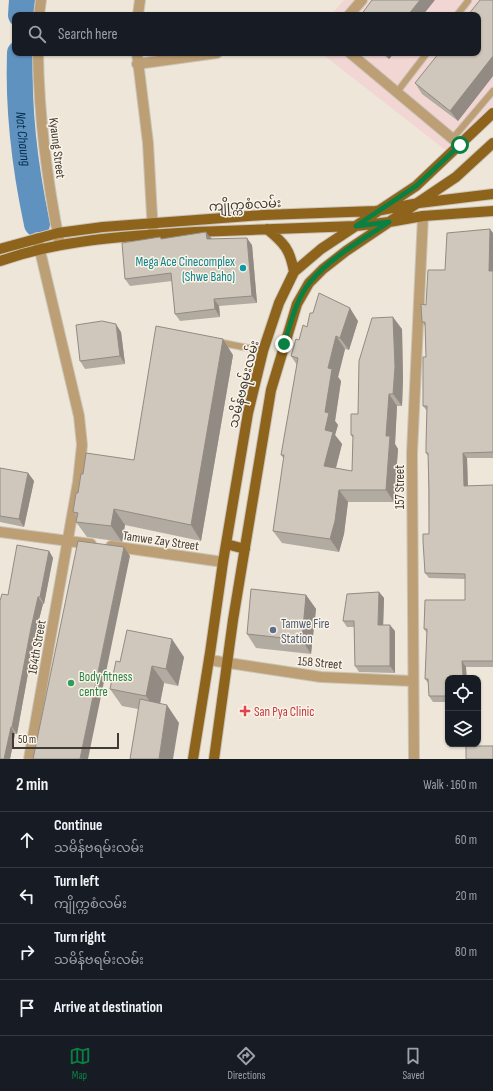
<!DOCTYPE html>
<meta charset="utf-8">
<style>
:root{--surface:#171b24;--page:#242831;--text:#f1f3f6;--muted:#9ea1a6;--line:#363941;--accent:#0b8043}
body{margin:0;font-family:"Sofia Sans Condensed","Noto Sans Myanmar",sans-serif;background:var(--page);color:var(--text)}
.controls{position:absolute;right:12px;bottom:12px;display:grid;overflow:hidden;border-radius:8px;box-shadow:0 1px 3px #0004}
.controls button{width:36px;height:36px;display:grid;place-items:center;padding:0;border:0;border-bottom:1px solid var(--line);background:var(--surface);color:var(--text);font:20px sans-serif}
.scale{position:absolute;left:12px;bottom:10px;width:107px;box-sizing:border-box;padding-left:4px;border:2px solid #3f3c37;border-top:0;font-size:11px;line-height:14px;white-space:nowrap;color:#3f3c37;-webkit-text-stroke:3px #fbf3e6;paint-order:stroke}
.stop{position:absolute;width:12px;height:12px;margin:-9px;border:3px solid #0b8043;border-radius:50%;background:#fff}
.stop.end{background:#0b8043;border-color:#fff;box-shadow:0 1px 4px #0008}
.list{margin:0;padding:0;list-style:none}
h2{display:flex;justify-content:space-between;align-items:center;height:52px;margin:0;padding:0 16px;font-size:17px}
h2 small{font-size:13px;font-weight:400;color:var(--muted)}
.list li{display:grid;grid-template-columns:26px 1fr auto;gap:12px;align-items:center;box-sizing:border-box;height:56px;padding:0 16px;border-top:1px solid var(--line)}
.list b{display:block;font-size:15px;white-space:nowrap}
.list p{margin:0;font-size:13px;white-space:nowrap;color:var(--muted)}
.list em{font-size:13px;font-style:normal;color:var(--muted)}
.icon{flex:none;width:22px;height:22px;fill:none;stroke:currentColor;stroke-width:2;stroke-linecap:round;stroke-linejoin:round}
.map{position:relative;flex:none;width:493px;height:759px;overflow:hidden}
.search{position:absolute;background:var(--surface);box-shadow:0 1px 3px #0004;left:12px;right:12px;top:12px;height:44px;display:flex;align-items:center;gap:10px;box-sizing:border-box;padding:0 14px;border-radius:8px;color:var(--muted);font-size:15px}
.sheet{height:276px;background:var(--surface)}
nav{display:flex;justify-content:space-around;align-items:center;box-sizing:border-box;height:56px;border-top:1px solid var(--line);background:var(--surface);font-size:11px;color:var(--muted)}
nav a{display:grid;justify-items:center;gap:2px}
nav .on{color:var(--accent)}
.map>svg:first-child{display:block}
</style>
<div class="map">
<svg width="493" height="759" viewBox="0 0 493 759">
<rect width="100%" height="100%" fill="#eee6d9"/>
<!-- commercial -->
<path fill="#f1d6d4" d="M344,0H493V106L448,152L321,53H478V15H331Z"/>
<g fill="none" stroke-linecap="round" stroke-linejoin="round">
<!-- river -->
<g stroke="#6092c0" stroke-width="26">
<path d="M21,15L22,0"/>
<path id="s1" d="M20,53C18,110 25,168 37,224"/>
</g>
<!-- service casing -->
<g stroke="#cbc4b9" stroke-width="8">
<path id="service" d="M457,15L468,1
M397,92L427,53
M453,138L493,91
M218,342L263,351"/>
</g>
<!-- minor casing -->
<g stroke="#cbc4b9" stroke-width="12">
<path id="minor" d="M39,15L41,0
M138,15L140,0
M349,15L362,0
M38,53C39,118 47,181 60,245
M137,53L148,143L153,234
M350,53L460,145
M137,64L217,53
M0,532L91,544
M111,546L223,562
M209,660L321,677L412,681
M29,759L78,482L82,445L79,416L37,238
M414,759L412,453L423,216"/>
</g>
<!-- primary casing -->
<g stroke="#cbc4b9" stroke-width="12">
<path id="primary" d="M267,229C284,243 290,249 294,272
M0,249L58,233L103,227L264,215L376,211L419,203L493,194
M0,261C63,239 128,236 195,232C248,230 302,228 356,226L389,222L423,216L493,211
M226,544L245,549
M193,759L210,653L223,562L248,413L263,351L279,303L294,272L321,249L416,186L493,113
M214,759L233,620L271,390L297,304L309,283L323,269L346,251L456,177L493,143"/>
</g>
<!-- service -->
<use href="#service" stroke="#bd9f75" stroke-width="6"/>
<!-- minor -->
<use href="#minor" stroke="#bd9f75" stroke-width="10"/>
<!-- primary -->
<use href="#primary" stroke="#8e631c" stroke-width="10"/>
</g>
<!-- wall -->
<path fill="#b2aba1" d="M493,0V76L458,121L422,94L415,83Z
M381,53H394L389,59Z
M493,233V458H467L468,486L493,485V667H466L448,678V702H433L429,696L428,683L425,679L427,633L424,629L465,600V579L429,578L425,573L429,534L428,456L426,453L427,411L423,406L426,357L425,326L422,322L426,305Z
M160,237L162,239H211L252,245L257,303L219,306L220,317L180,321L175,314L172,281L130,286L125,279Z
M313,313L358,321L349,350L345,349L338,377L341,381L335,421L338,425L335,435L342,444L336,468L352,471L353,438L351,435L358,414L402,329L403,379L402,406H397L395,444L398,449L394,502H348L344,534L339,552L282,543L273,531L284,459L281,455L297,365L291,356L299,340L307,327Z
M121,332L125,364L85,369L80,361Z
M233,355L201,541L125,525L122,542L87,537L76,522L77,517L73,512L83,474L134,460Z
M0,468L28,473L34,481L24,527L0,522Z
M49,551L53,558L44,604H43L35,635L17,734H15L10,759H0L8,595Z
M379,592L384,598L383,625L395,631V673L359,672L355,666L354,627H347L343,621Z
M306,595L316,609L311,654L256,648L247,634Z
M184,657L178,686L164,683L160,704L179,723L138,709L122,706L110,689L120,662Z"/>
<!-- shaded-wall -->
<path fill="#918b83" d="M420,0H435L423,15H408Z
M385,53H394L389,59Z
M493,56V76L458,121L450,111Z
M490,229L493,233V277L489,271Z
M206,232L212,239H207Z
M247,238L252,245L257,303L252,296Z
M214,299L219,306L220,317L215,309Z
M350,308L358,321L349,350L340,338Z
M393,317L402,329L403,379L402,406L393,394Z
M116,324L121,332L125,364L120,356Z
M336,336L345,349L338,377L341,381L335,421L338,425L335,435L342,444L333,479L324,466L325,412L328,368Z
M223,339L233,355L201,541L191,525Z
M389,394L397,406L395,444L398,449L394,502L386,490V436Z
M463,453L467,458L468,492L464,486Z
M28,473L34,481L24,527L19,519Z
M339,490L348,502L344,534L339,552L330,539Z
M114,509L125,525L122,542L111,526Z
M124,547L130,556L88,759H80Z
M49,551L53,558L44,604L40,597Z
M379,592L384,598L383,631L378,625Z
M306,595L316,609L311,654L302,640Z
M38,597L43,604L35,635L17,734L12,727L31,628Z
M390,625L395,631V673L390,666Z
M172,639L184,657L178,686L166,669Z
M462,661L466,667L467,678H463Z
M152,666L164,683L158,713L146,696Z
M167,705L179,723L173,759H159Z
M11,727L15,734L10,759H4Z"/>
<!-- building -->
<path fill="#cfc7bb" stroke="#918b83" d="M372,0H420L408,15H361Z
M480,0H493V56L450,111L415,83L439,53H478V15H468Z
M490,229L489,271H493V452L463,453L464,486L493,485V661H462L463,678H448V696H429L428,679H425L427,629H424L425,600H465V574L425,573L423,541V534H429V491L428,453H426V444L427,406H423V357H426L425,322H422L421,304L426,305L428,270H445L447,233Z
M206,232L207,239L247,238L252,296L214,299L215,309L175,314L171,273L125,279L122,243L160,237L161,239Z
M319,293L350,308L340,338L336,336L328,368L332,369L325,412L329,413L325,430L333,432L324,466L352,471L353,435H351V414H358L359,361L372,318L393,317L395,367L393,394H389L386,436H390L386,490H339L335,521L330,539L273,531L284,455H281L298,358L291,356L296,339L299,340L303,325L307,327L310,313H313Z
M102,321L116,324L120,356L80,361L76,325Z
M156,326L223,339L191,525L114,509L111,526L76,522L78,513L73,512L76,493H78L81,474H83L86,453L134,460Z
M0,468L28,473L19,519L0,516Z
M78,541L124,547L80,759H33Z
M17,545L49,551L40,597H38L31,628L12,727H11L4,759H0V601L2,594L8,595Z
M251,589L306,595L302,640L247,634Z
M379,592L378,625H390V666H355L354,621H343L347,594Z
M127,630L172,639L166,669L152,666L146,696L110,689L116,661L120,662Z
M140,699L167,705L159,759H130Z
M466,746H493V759H466Z"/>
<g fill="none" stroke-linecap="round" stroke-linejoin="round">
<!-- route -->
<path stroke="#0b8043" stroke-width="5" d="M284,344C291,323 296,299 310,282C331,257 362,240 389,222L356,226L416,186L460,145"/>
</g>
<!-- markers -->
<circle fill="#0f9aa8" stroke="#fbf3e6" stroke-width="1.5" cx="243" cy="268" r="4"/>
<circle fill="#5c6f8a" stroke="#fbf3e6" stroke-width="1.5" cx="273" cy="630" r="4"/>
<circle fill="#2e9e5b" stroke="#fbf3e6" stroke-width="1.5" cx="71" cy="683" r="4"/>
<path fill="#e0444e" stroke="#fbf3e6" stroke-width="1.5" d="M243 705h4v4h4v4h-4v4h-4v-4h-4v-4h4z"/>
<g text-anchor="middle" stroke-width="3" stroke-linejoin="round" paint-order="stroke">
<!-- street labels -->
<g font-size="13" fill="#3f3c37" stroke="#fbf3e6">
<text transform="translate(58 148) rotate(83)" y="5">Kyaung Street</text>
<text transform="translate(245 204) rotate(-3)" y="5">ကျိုက္ကစံလမ်း</text>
<text transform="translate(243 384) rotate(-76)" y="5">သမိန်ဗရမ်းလမ်း</text>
<text transform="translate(399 487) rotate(-90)" y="5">157 Street</text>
<text transform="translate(161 540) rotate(8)" y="5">Tamwe Zay Street</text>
<text transform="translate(36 647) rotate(-80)" y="5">164th Street</text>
<text transform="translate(320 662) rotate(5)" y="5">158 Street</text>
</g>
<!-- culture labels -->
<g font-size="13" fill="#0d838f" stroke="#fbf3e6" text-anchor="end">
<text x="235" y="266">Mega Ace Cinecomplex<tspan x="235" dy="15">(Shwe Baho)</tspan></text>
</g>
<!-- service labels -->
<g font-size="13" fill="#4e5e75" stroke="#fbf3e6" text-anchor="start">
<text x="281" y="628">Tamwe Fire<tspan x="281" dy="15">Station</tspan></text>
</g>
<!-- leisure labels -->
<g font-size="13" fill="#27864d" stroke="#fbf3e6" text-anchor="start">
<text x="79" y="681">Body fitness<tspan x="79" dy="15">centre</tspan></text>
</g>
<!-- health labels -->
<g font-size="13" fill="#be3a42" stroke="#fbf3e6" text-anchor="start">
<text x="254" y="716">San Pya Clinic</text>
</g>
<!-- water labels -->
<g font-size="14" font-style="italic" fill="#062d4d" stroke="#fbf3e6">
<text dy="5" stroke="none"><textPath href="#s1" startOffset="86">Nat Chaung</textPath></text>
</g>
</g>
</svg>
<div class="controls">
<button><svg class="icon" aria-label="locate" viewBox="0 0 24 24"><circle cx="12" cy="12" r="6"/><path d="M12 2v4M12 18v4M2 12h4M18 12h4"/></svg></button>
<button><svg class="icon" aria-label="layers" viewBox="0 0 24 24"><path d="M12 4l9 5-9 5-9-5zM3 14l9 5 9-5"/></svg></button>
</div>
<div class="scale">50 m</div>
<div class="stop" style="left:460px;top:145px"></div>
<div class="stop end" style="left:284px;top:344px"></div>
<div class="search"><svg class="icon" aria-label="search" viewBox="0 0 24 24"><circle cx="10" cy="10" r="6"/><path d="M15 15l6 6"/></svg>Search here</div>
</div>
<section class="sheet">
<h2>2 min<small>Walk · 160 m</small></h2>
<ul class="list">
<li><svg class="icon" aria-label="ahead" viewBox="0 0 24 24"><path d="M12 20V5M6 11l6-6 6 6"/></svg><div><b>Continue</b><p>သမိန်ဗရမ်းလမ်း</p></div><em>60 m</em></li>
<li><svg class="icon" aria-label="left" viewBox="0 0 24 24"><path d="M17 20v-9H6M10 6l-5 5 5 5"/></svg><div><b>Turn left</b><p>ကျိုက္ကစံလမ်း</p></div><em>20 m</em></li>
<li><svg class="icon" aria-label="right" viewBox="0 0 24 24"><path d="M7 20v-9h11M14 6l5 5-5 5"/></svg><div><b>Turn right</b><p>သမိန်ဗရမ်းလမ်း</p></div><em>80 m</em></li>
<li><svg class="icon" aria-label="arrive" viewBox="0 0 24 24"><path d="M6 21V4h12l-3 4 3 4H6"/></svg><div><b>Arrive at destination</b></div></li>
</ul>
</section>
<nav>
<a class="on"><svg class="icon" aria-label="map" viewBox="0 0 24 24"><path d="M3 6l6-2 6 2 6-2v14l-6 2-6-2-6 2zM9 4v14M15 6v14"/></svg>Map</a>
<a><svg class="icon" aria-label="directions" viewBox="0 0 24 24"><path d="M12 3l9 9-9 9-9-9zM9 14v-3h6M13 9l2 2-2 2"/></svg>Directions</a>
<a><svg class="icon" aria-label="saved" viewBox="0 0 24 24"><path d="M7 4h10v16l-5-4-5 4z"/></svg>Saved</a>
</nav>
